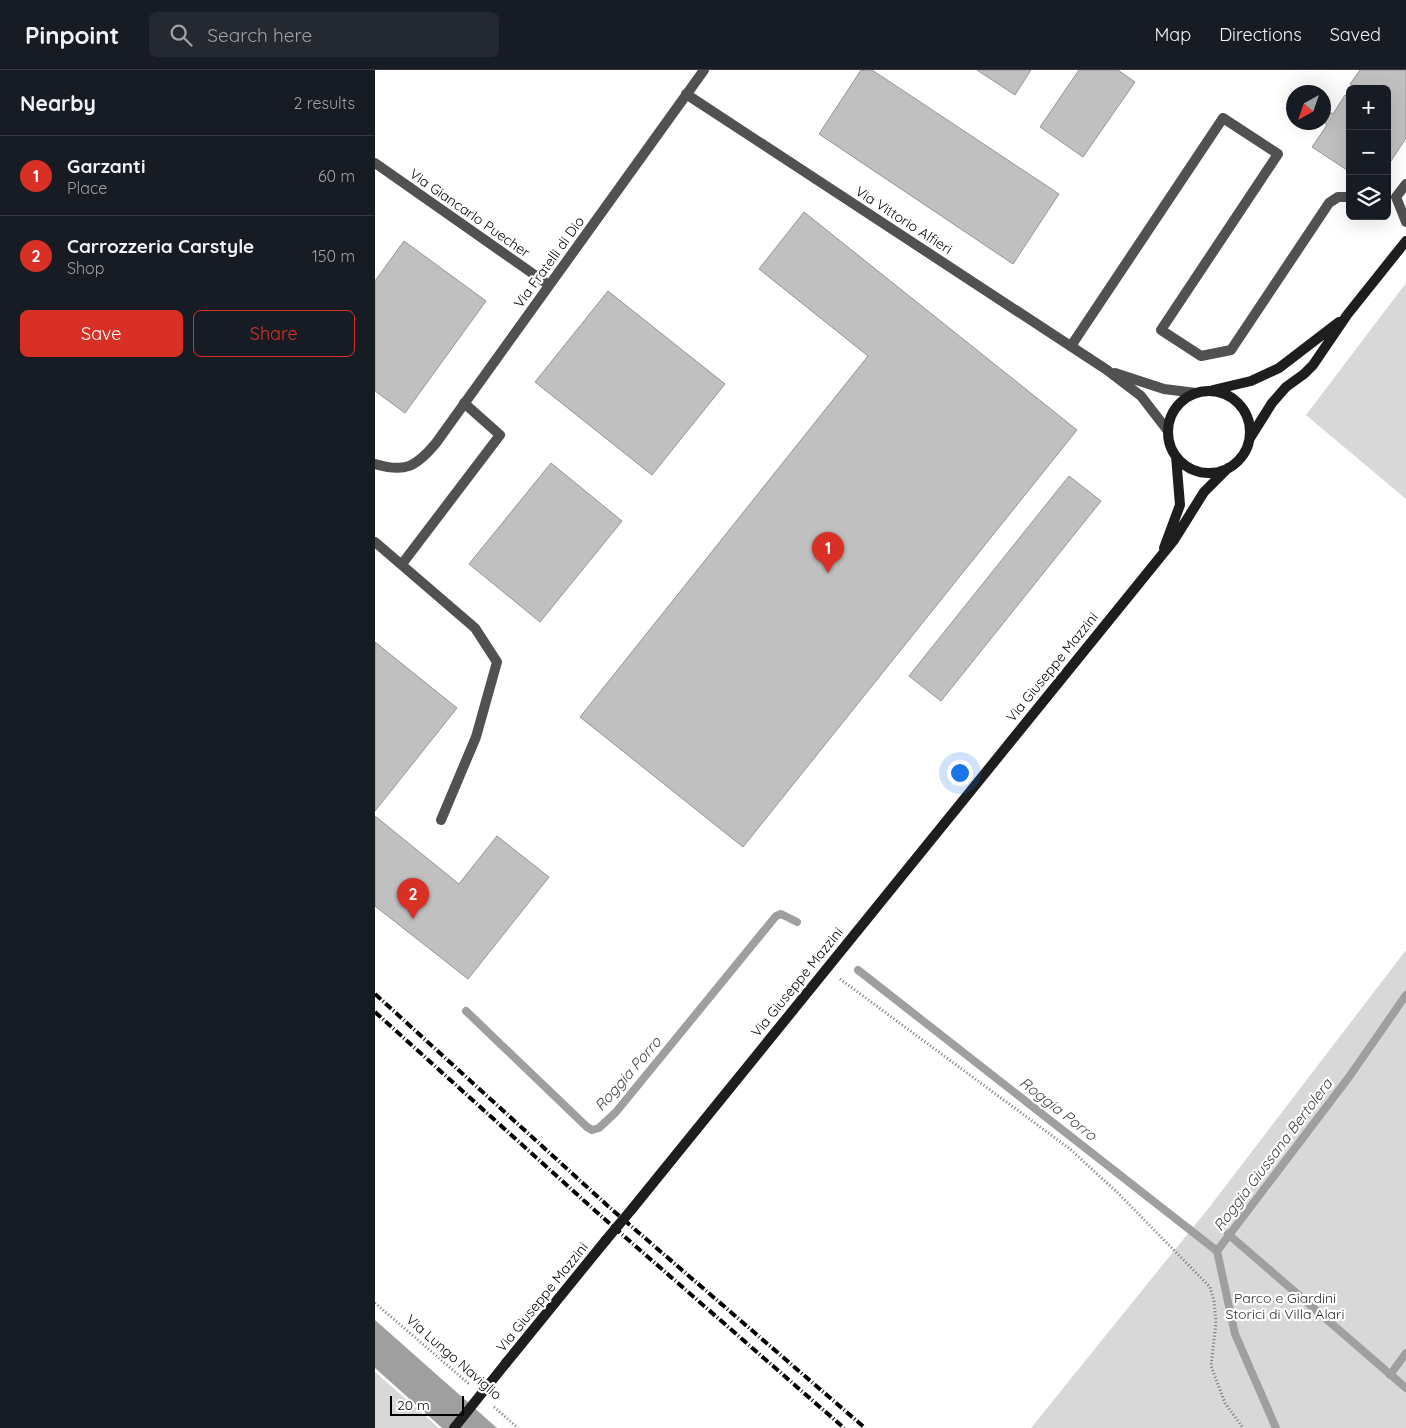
<!DOCTYPE html>
<meta charset="utf-8">
<style>
:root{--surface:#171b24;--page:#242831;--text:#f1f3f6;--muted:#9ea1a6;--line:#363941;--accent:#d93025}
body{margin:0;font-family:Quicksand,sans-serif;background:var(--page);color:var(--text)}
.controls{position:absolute;right:15px;top:15px;display:grid;overflow:hidden;border-radius:8px;box-shadow:0 5px 20px #0002}
.controls button{width:45px;height:45px;display:grid;place-items:center;padding:0;border:0;border-bottom:1px solid var(--line);background:var(--surface);color:var(--text);font:25px sans-serif}
.compass{position:absolute;left:911px;top:15px;width:45px;height:45px;border-radius:50%;background:var(--surface);box-shadow:0 5px 20px #0002;rotate:220deg}
.scale{position:absolute;left:15px;bottom:12px;width:74px;box-sizing:border-box;padding-left:5px;border:2px solid #000;border-top:0;font-size:14px;line-height:18px;white-space:nowrap;color:#000;-webkit-text-stroke:4px #fff;paint-order:stroke}
.you{position:absolute;left:584px;top:702px;width:18px;height:18px;margin:-12px;border:4px solid #fff;border-radius:50%;background:#1a73e8;box-shadow:0 0 0 8px #1a73e833}
.badge{display:grid;place-items:center;width:32px;height:32px;border-radius:50%;background:var(--accent);color:#fff;font-size:16px;font-weight:700}
.pin{position:absolute;translate:-50% -41px;filter:drop-shadow(0 1px 2px #0008)}
.pin::after{content:'';position:absolute;top:26px;width:18px;height:15px;background:inherit;clip-path:polygon(0 0,100% 0,50% 100%)}
.list{margin:0;padding:0;list-style:none}
h2{display:flex;justify-content:space-between;align-items:center;height:65px;margin:0;padding:0 20px;font-size:21px}
h2 small{font-size:16px;font-weight:400;color:var(--muted)}
.list li{display:grid;grid-template-columns:32px 1fr auto;gap:15px;align-items:center;box-sizing:border-box;height:80px;padding:0 20px;border-top:1px solid var(--line)}
.list b{display:block;font-size:19px;white-space:nowrap}
.list p{margin:0;font-size:16px;white-space:nowrap;color:var(--muted)}
.list em{font-size:16px;font-style:normal;color:var(--muted)}
.actions{display:flex;gap:10px;padding:15px 20px}
.actions a{flex:1;padding:11px 0;border:1px solid var(--accent);border-radius:8px;text-align:center;font-size:18px;color:var(--accent)}
.actions .main{background:var(--accent);color:#fff}
.icon{flex:none;width:28px;height:28px;fill:none;stroke:currentColor;stroke-width:2;stroke-linecap:round;stroke-linejoin:round}
.map{position:relative;flex:none;width:1031px;height:1358px;overflow:hidden}
header{display:flex;align-items:center;gap:30px;box-sizing:border-box;height:70px;padding:0 25px;background:var(--surface);border-bottom:1px solid var(--line)}
header strong{font-size:24px}
nav{display:flex;gap:28px;margin-inline-start:auto;font-size:18px}
.search{width:350px;height:45px;background:var(--page);display:flex;align-items:center;gap:12px;box-sizing:border-box;padding:0 18px;border-radius:8px;color:var(--muted);font-size:19px}
main{display:flex}
aside{flex:1;background:var(--surface)}
.map>svg:first-child{display:block}
</style>
<header>
<strong>Pinpoint</strong>
<div class="search"><svg class="icon" aria-label="search" viewBox="0 0 24 24"><circle cx="10" cy="10" r="6"/><path d="M15 15l6 6"/></svg>Search here</div>
<nav><a>Map</a><a>Directions</a><a>Saved</a></nav>
</header>
<main>
<aside>
<h2>Nearby<small>2 results</small></h2>
<ul class="list">
<li><span class="badge">1</span><div><b>Garzanti</b><p>Place</p></div><em>60 m</em></li>
<li><span class="badge">2</span><div><b>Carrozzeria Carstyle</b><p>Shop</p></div><em>150 m</em></li>
</ul>
<div class="actions"><a class="main">Save</a><a>Share</a></div>
</aside>
<div class="map">
<svg width="1031" height="1358" viewBox="0 0 1031 1358">
<rect width="100%" height="100%" fill="#fff"/>
<!-- green -->
<path fill="#d8d8d8" d="M1031,213V429L931,345Z
M1031,880V1358H656L836,1135Z
M0,1302L64,1358H0Z"/>
<!-- water -->
<path fill="#9f9f9f" d="M0,1250L122,1358H67L0,1298Z"/>
<g fill="none" stroke-linecap="round" stroke-linejoin="round">
<!-- stream -->
<path stroke="#9f9f9f" stroke-width="8" d="M483,900L842,1181
M91,941L212,1057L217,1060L224,1058L241,1042L401,846L406,844L422,852
M853,1164L1031,1318
M1015,1305L1031,1283
M901,1358L860,1264L842,1181L974,1007L1031,925"/>
</g>
<!-- building -->
<path fill="#c0c0c0" stroke="#959595" d="M486,0H497L684,124L638,194L444,64Z
M602,0H656L640,25Z
M704,0H743L760,12L708,87L665,57Z
M985,0H1031V68L1012,97V19H984L975,14Z
M970,25L975,28V102L937,77L952,55L948,52V37L958,44Z
M429,142L702,360L368,777L205,647L493,286L384,199Z
M29,171L111,231L30,343L0,321V211Z
M233,221L350,314L277,405L160,312Z
M176,393L247,451L165,552L94,494Z
M694,406L726,431L566,631L534,606Z
M0,572L82,638L0,741Z
M0,746L84,814L122,766L174,807L93,909L0,836Z"/>
<g fill="none" stroke-linecap="round" stroke-linejoin="round">
<!-- path -->
<path stroke="#737373" stroke-width="3" stroke-dasharray="1 2.5" stroke-linecap="butt" d="M465,909L695,1079L745,1125L835,1217L839,1231L841,1253L836,1296L850,1333L868,1358
M0,1233L94,1314
M119,1337L143,1358"/>
<!-- lane -->
<path stroke="#515151" stroke-width="10" d="M1021,127L1031,152
M1021,127L1031,114
M696,276L848,48L903,84L786,260L826,286L856,280L954,133L963,127H975
M0,472L100,558L122,592L101,667L66,750
M27,494L125,365L89,333"/>
<!-- street -->
<path stroke="#515151" stroke-width="10" d="M311,24L732,300L766,326L793,361
M0,93L174,215
M740,303L789,319L821,323
M0,394C30,403 41,397 61,373L329,0"/>
<!-- secondary -->
<path stroke="#1e1e1e" stroke-width="10" d="M838,320L876,311L904,298L964,252
M793 362a41 41 0 1 1 82 0a41 41 0 1 1-82 0Z
M875,368L897,333L911,317L929,304L938,295L972,245L1031,171
M789,478L805,435L801,386
M257,1139L799,470L829,422L853,398
M131,1293L231,1170"/>
<!-- rail -->
<path stroke="#000" stroke-width="4" stroke-dasharray="8 2.5 1 2.5" stroke-linecap="butt" d="M0,924L234,1137L490,1358
M0,942L226,1146L469,1358"/>
<!-- secondary-bridge -->
<path stroke="#1e1e1e" stroke-width="10" d="M231,1170L257,1139
M79,1358L131,1293"/>
</g>
<g text-anchor="middle" stroke-width="4.5" stroke-linejoin="round" paint-order="stroke">
<!-- street labels -->
<g font-size="14" fill="#000" stroke="#fff">
<text transform="translate(95 143) rotate(35)" y="5">Via Giancarlo Puecher</text>
<text transform="translate(529 150) rotate(33)" y="5">Via Vittorio Alfieri</text>
<text transform="translate(174 192) rotate(-54)" y="5">Via Fratelli di Dio</text>
<text transform="translate(677 597) rotate(-51)" y="5">Via Giuseppe Mazzini</text>
<text transform="translate(422 912) rotate(-51)" y="5">Via Giuseppe Mazzini</text>
<text transform="translate(167 1227) rotate(-51)" y="5">Via Giuseppe Mazzini</text>
<text transform="translate(79 1287) rotate(41)" y="5">Via Lungo Naviglio</text>
</g>
<!-- park labels -->
<g font-size="14" fill="#2f2f2f" stroke="#fff">
<text x="910" y="1233">Parco e Giardini<tspan x="910" dy="16">Storici di Villa Alari</tspan></text>
</g>
<!-- water labels -->
<g font-size="15" font-style="italic" fill="#404040" stroke="#fff">
<text transform="translate(253 1004) rotate(-49)" y="5">Roggia Porro</text>
<text transform="translate(683 1039) rotate(38)" y="5">Roggia Porro</text>
<text transform="translate(898 1085) rotate(-53)" y="5">Roggia Giussana Bertolera</text>
</g>
</g>
</svg>
<div class="controls">
<button>+</button>
<button>−</button>
<button><svg class="icon" aria-label="layers" viewBox="0 0 24 24"><path d="M12 4l9 5-9 5-9-5zM3 14l9 5 9-5"/></svg></button>
</div>
<svg class="compass" viewBox="-18 -18 36 36"><path d="M0-13l5 13h-10z" fill="#e53935"/><path d="M0 13l5-13h-10z" fill="#9ea1a6"/></svg>
<div class="scale">20 m</div>
<div class="you"></div>
<div class="pin badge" style="left:453px;top:503px">1</div>
<div class="pin badge" style="left:38px;top:849px">2</div>
</div>
</main>
